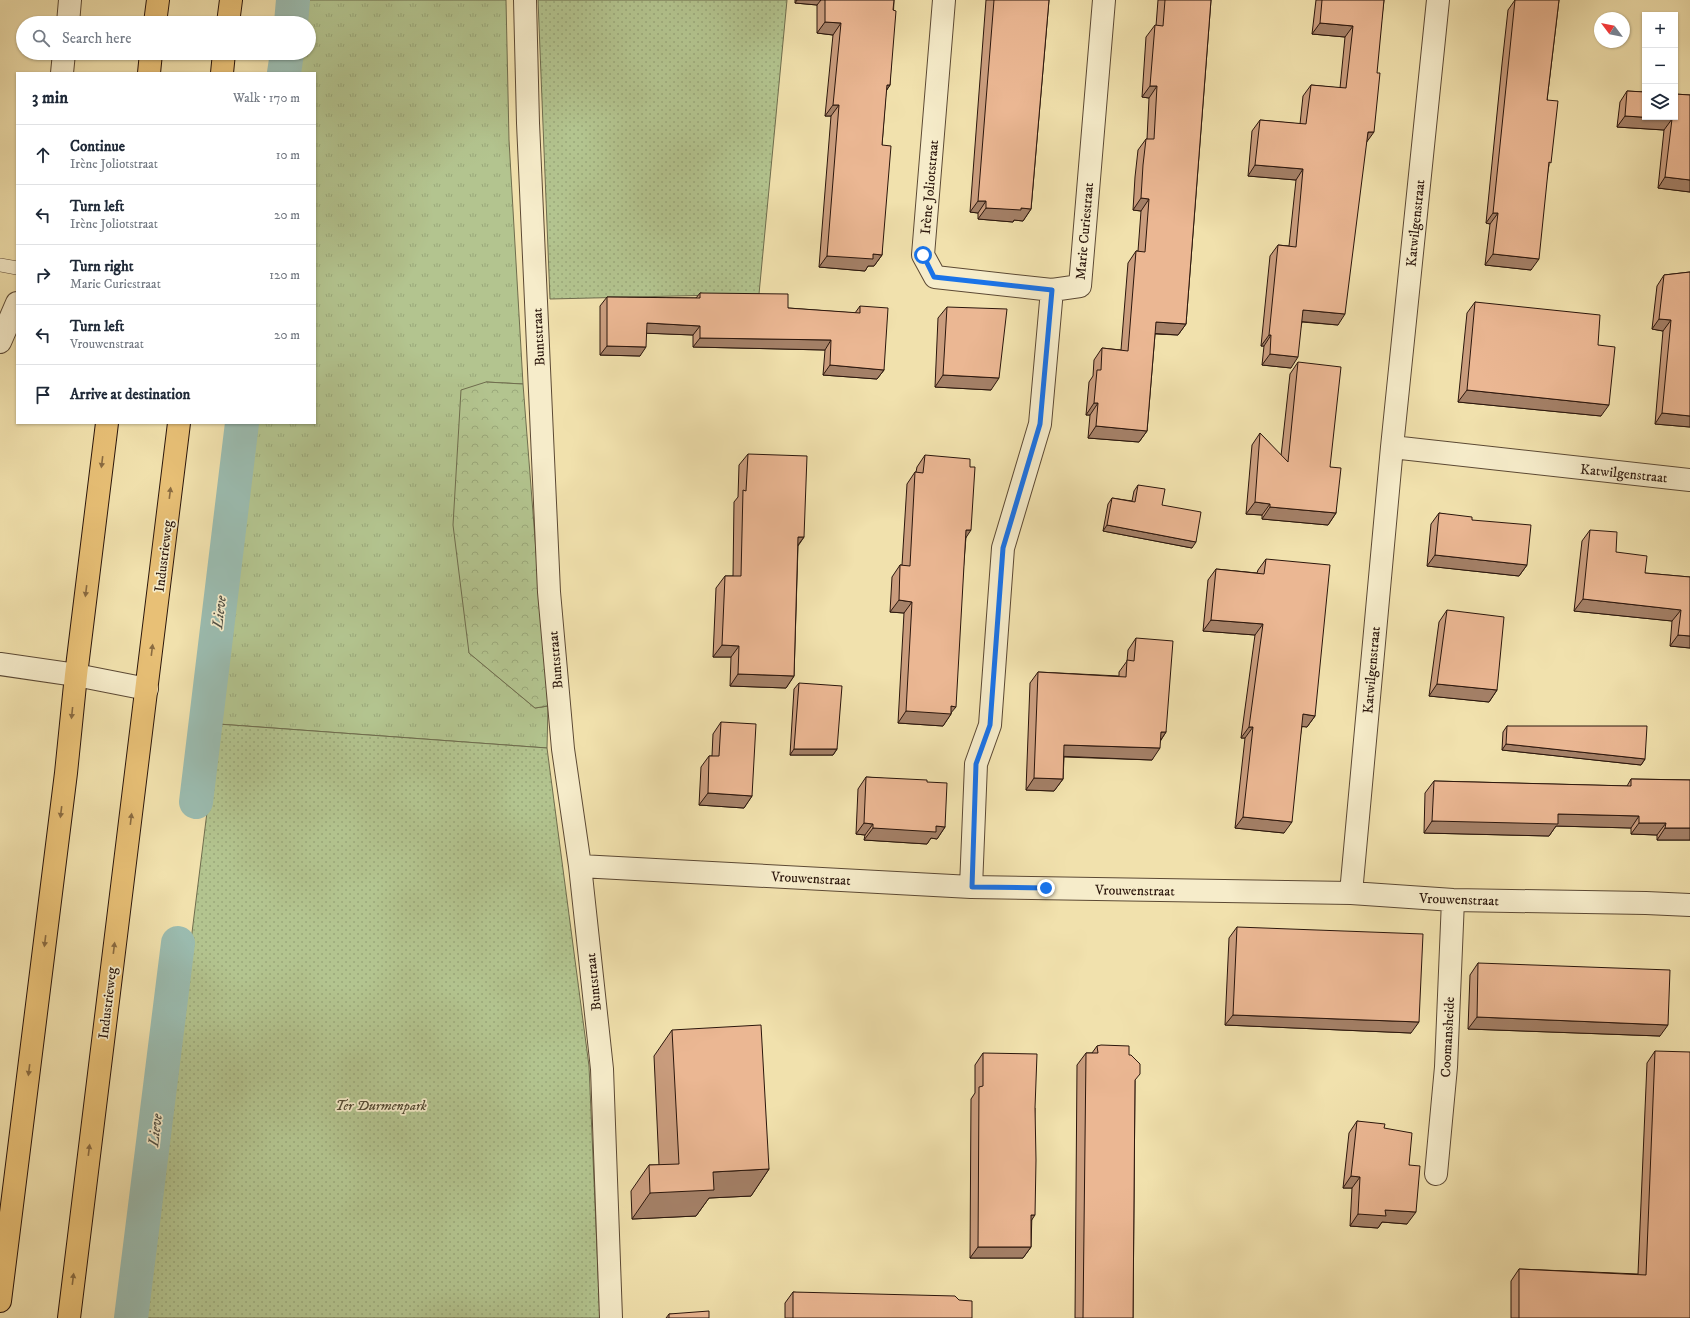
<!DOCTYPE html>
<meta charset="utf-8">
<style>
:root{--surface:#fff;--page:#f2f2f3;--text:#1f2937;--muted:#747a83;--line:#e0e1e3}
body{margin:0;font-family:"IM FELL DW Pica",serif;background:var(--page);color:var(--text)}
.controls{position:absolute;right:12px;top:12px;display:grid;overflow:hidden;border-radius:0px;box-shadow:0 1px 3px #0004}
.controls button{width:36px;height:36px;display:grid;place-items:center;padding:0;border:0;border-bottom:1px solid var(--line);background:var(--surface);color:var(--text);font:20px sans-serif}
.compass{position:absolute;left:1594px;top:12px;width:36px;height:36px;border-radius:50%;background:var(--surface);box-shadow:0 1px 3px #0004;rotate:302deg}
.stop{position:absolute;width:12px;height:12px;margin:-9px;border:3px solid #1a73e8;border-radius:50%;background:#fff}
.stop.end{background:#1a73e8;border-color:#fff;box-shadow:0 1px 4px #0008}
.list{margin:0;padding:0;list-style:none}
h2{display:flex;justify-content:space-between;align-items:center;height:52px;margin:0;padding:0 16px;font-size:17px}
h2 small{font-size:13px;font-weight:400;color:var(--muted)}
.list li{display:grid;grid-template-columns:26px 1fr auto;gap:12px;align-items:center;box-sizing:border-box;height:60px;padding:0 16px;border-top:1px solid var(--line)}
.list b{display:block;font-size:15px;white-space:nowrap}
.list p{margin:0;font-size:13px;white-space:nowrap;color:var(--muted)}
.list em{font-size:13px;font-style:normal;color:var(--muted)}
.icon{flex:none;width:22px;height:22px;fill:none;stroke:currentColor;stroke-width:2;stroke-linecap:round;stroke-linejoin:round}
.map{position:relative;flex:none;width:1690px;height:1318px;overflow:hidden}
.search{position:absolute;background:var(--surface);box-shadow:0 1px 3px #0004;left:16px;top:16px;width:300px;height:44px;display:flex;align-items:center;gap:10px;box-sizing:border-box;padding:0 14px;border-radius:22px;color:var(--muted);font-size:15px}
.panel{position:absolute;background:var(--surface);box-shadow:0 1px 3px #0004;left:16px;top:72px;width:300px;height:352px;border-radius:0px}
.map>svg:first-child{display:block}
</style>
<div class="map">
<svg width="1690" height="1318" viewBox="0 0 1690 1318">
<defs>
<pattern id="grass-tufts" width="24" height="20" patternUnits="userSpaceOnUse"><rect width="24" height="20" fill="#b3c48f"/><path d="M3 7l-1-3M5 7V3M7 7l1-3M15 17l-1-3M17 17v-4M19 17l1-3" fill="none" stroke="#9aa87a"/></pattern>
<pattern id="forest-crowns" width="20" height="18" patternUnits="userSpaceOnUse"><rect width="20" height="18" fill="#b3c48f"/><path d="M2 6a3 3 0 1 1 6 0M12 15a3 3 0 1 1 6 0" fill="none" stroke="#9aa87a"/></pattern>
<pattern id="park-dots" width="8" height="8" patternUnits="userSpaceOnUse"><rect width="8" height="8" fill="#b3c48f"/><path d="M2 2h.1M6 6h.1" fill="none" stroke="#9aa87a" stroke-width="1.8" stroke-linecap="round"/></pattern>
</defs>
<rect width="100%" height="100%" fill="#f1e1ad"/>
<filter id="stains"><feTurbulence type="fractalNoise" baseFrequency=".005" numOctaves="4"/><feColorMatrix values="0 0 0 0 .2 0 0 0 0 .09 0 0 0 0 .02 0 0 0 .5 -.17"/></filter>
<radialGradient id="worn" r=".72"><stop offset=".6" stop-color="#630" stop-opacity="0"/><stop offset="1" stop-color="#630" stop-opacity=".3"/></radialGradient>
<!-- grass -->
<path fill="url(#grass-tufts)" stroke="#6f6d4e" d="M308,0H506L509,140L523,384L486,382L469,653L535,708L548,706L547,748L218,724L256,423H315V73H299L302,53H309V23H305Z"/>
<!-- forest -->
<path fill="url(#forest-crowns)" stroke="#6f6d4e" d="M486,382L523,384L548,706L535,708L469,653L453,525L461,390Z"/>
<!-- park -->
<path fill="url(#park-dots)" stroke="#6f6d4e" d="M538,0H787L759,294L550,299Z
M218,724L547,748L589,1066L600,1318H144Z"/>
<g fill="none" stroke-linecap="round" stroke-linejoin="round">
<!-- canal -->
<path stroke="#9bbcb0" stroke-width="34" d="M291,23L293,0
M284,73L287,53
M196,802L242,423
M131,1318L178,943"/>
<!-- service casing -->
<g stroke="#5c4934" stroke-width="14">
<path id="service" d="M0,265L17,268"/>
</g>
<!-- minor casing -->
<g stroke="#5c4934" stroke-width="24">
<path id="minor" d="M525,0L528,123L549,592L563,749L580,866L602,1069L611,1318
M944,0L923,255L935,277L1052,290
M68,23L70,0
M62,73L64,53
M0,342L17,303
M1392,447L1690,480
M0,664L76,675L147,689
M580,866L971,887L1351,893L1453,900L1646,903L1690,905
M971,887L976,764L990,725L1003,548L1040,424L1052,290L1080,286L1104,0
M1351,893L1392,447L1438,0
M1436,1174L1446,1067L1453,900"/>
</g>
<!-- trunk casing -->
<g stroke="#2b160c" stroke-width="24">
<path id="trunk" d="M155,23L158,0
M228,23L231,0
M149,73L151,53
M222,73L224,53
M0,1301L66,773L76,675L107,423
M69,1318L179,423"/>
</g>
<!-- service -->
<use href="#service" stroke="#f6ecca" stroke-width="13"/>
<!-- minor -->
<use href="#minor" stroke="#f6ecca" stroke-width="22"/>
<!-- trunk -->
<use href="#trunk" stroke="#e8c076" stroke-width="22"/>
</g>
<!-- wall -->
<path fill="#ca9d7e" stroke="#2b160c" d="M795,0H894L890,85L886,91L882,145V255L874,266H868L865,271L819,267L831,116H825L833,35L817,33V5L795,3Z
M986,0H1049L1031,209L1023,221L1014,220L1013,222L978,219V213L970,212Z
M1158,0H1211L1186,324L1178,335L1155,334L1147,431L1139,442L1088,438L1090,415H1086L1089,382L1093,376L1094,360L1102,348L1121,350L1128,263L1136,251H1138L1141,211L1133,210L1135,177L1138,150L1146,139H1147L1149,98L1142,97L1146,37L1155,25L1156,26Z
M1316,0H1384L1366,143L1338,325L1302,322L1291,368L1262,365L1264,346H1261L1270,256L1278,245L1289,246L1296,180L1248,176L1252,131L1260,120L1300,124L1303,96L1311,85L1340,88L1345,37L1312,34Z
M1515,0H1559L1547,100L1549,165L1531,270L1485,265L1490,224L1486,223L1502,64L1508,10Z
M1627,91L1690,95V192L1658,188L1664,130L1617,127L1620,102Z
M1690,272V427L1655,424L1663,331L1652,329L1657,286L1664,275Z
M700,293L788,308L855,313L860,306L884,370L877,379L823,375L825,350L693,347V335L646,333L640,356L600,355V306L607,297L696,298Z
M1475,302L1598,345L1601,416L1458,402L1467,313Z
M947,307L991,390L935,387L938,318Z
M1298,362L1330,467L1336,513L1328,525L1262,519V515L1246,514L1252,445L1260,433L1281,456L1290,374Z
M748,454L804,537L798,546L794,676L786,688L730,686L731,657H713L716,588L725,576H733L734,502L738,497L739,465Z
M925,455L966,537L951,714L943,726L898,723L904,613L890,612L892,577L900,565H902L907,484L915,472H916L917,467Z
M1138,485L1162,505L1192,548L1103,531L1108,504L1112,498L1132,501L1134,491Z
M1439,513L1472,520L1527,565L1519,576L1427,566L1431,524Z
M1590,530L1616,552L1645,573L1690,577V648L1670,646L1672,621L1574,611L1582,541Z
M1266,559L1315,716L1307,727L1302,726L1284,833L1235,828L1245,738H1241L1255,635L1203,631L1208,580L1216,569L1257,573L1258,570Z
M1447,610L1497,690L1489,702L1429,696L1439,622Z
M1136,638L1166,732L1161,740L1152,760L1064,757L1063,779L1054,791L1026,790L1030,683L1038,672L1119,676V672L1127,661L1128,650Z
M799,683L837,749L833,755H790L794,689Z
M721,722L752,796L744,808L699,805L701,767L709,756H712L713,734Z
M1507,726L1645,759L1641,765L1502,750L1503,732Z
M866,777L927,782L945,827L937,839L931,838L927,844L864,840L865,835L856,834L858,789Z
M1631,779L1690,780V840H1657V835L1631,834V828L1556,826L1549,836L1424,833L1425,793L1434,781L1627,786Z
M1237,927L1411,1033L1225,1025L1229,938Z
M1478,963L1660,1036L1468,1029L1470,975Z
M672,1030L769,1169L751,1196L709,1198L696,1216L632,1219L631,1191L649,1165H659L654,1056Z
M1097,1046L1129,1055L1135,1081L1133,1318H1075L1077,1065L1086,1053H1092Z
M1655,1051L1690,1318H1511V1281L1519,1269L1638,1274L1647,1063Z
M983,1053L1035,1108L1031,1247L1023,1258H970L971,1099L975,1093V1065Z
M1357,1121L1384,1128L1409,1165L1407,1224L1382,1222L1378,1228L1350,1226L1352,1188H1343L1349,1133Z
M793,1292L972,1318H785V1303Z
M669,1314L709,1318H666Z"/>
<!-- shaded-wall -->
<path fill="#a48067" stroke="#2b160c" d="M797,0H821L817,5L795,3Z
M825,22L841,23L833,35L817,33Z
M1320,23L1353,26L1345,37L1312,34Z
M887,85H890L882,97Z
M1150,86H1157L1149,98L1142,97Z
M833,105H839L831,116H825Z
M1625,116L1672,119L1664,130L1617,127Z
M1368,132H1374L1366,143Z
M1255,165L1303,169L1296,180L1248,176Z
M1665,177L1690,180V192L1658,188Z
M1141,198L1149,199L1141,211L1133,210Z
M978,201H986L978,213L970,212Z
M986,208H1021L1031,209L1023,221L1014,220L1013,222L978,219Z
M1493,213H1498L1490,224L1486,223Z
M873,254L882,255L874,266H868L865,271L819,267L827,256Z
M1493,254L1539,259L1531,270L1485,265Z
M1303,310L1345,314L1338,325L1296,321Z
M1659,319L1671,320L1663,331L1652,329Z
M1156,322L1186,324L1178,335L1148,333Z
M647,323L700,326L693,335L640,333Z
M1269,335H1271L1264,346H1261Z
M700,338L831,340L825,350L693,347Z
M607,346L646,347L640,356L600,355Z
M1270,354L1298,357L1291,368L1262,365Z
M830,365L884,370L877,379L823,375Z
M943,375L999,378L991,390L935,387Z
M1467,390L1609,405L1601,416L1458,402Z
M1094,403H1098L1090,415H1086Z
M1662,413L1690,416V427L1655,424Z
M1096,426L1147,431L1139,442L1088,438Z
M1255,502L1270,504L1262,515L1246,514Z
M1270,507L1336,513L1328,525L1262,519Z
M1107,525L1196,542L1192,548L1103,531Z
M966,530H971L963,542Z
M798,537H804L795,549Z
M1435,555L1527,565L1519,576L1427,566Z
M1583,599L1681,610L1672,621L1574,611Z
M899,600L912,602L904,613L890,612Z
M1211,620L1263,624L1255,635L1203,631Z
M1678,635L1690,636V648L1670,646Z
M722,645L739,646L731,657H713Z
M738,674L794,676L786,688L730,686Z
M1437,684L1497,690L1489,702L1429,696Z
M951,706L956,707L950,714H951L943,726L898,723L906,711Z
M1303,714L1315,716L1307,727L1295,726Z
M1249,727H1253L1245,738H1241Z
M1161,732H1166L1158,744Z
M1506,744L1645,759L1641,765L1502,750Z
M1064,745L1160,748L1152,760L1056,756Z
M794,749H837L833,755H790Z
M1034,778L1063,779L1054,791L1026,790Z
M708,793L752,796L744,808L699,805Z
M1558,814L1639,816L1631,828L1556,826L1549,836L1424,833L1432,821Z
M1243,817L1292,822L1284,833L1235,828Z
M864,823L873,824L865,835L856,834Z
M1639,823H1666L1657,835L1631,834Z
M936,826L945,827L937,839L931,838L927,844L864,840L873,828Z
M1665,828H1690V840H1657Z
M1233,1015L1419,1022L1411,1033L1225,1025Z
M1477,1017L1668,1025L1660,1036L1468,1029Z
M769,1169L751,1196L709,1198L696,1216L632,1219L650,1193L713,1172Z
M1351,1176L1360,1177L1352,1188H1343Z
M1385,1210L1416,1212L1407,1224L1382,1222L1378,1228L1350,1226L1358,1214Z
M1031,1215H1035L1027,1227Z
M978,1247H1031L1023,1258H970Z"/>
<!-- building -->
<path fill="#ebb793" stroke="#2b160c" d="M825,0H894L893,10L896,11L890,85H887L882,145L891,146L882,255L873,254V259L827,256L839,105H833L841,23L825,22Z
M994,0H1049L1031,209L1021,208V210L986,208V201H978Z
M1165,0H1211L1186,324L1156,322L1147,431L1096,426L1098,403H1094L1097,370H1101L1102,348L1128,351L1136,251L1145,252L1149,199L1141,198L1143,165L1146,139H1154L1157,86H1150L1155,25L1163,26Z
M1322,0H1384L1377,73H1380L1374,132H1368L1345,314L1303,310L1298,357L1270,354L1271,335H1269L1278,245L1296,247L1303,169L1255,165L1260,120L1306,124L1311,85L1346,88L1353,26L1320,23Z
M1515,0H1559L1547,100L1558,101L1551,163L1549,162L1539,259L1493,254L1498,213H1493Z
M1627,91L1645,92V117H1675V94L1690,95V180L1665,177L1672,119L1625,116Z
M1690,272V416L1662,413L1671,320L1659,319L1664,275Z
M700,293L788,294V308L860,313V306L888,308L884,370L830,365L831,340L700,338V326L647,323L646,347L607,346V297L700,298Z
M1475,302L1600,315L1598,345L1615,347L1609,405L1467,390Z
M947,307L1007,309L999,378L943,375Z
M1298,362L1341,367L1330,467L1341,468L1336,513L1270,507V504L1255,502L1260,433L1288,462Z
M748,454L807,456L804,537H798L794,676L738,674L739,646L722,645L725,576H741L743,490L746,491Z
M925,455L970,459V467H975L971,530H966L956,707L951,706V714L906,711L912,602L899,600L900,565L910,566L915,472L923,473Z
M1138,485L1165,489L1162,505L1201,512L1196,542L1107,525L1112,498L1135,502Z
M1439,513L1472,517V520L1531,525L1527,565L1435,555Z
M1590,530L1617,532L1616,552L1647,556L1645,573L1690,577V636L1678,635L1681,610L1583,599Z
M1266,559L1330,565L1315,716L1303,714L1292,822L1243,817L1253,727H1249L1263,624L1211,620L1216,569L1264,574Z
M1447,610L1504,617L1497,690L1437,684Z
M1136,638L1173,641L1166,732H1161L1160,748L1064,745L1063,779L1034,778L1038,672L1126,677L1127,660L1134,661Z
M799,683L842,686L837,749H794Z
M721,722L756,724L752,796L708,793L709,756H719Z
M1507,726H1647L1645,759L1506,744Z
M866,777L927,780V782L947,783L945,827L936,826V832L873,828V824L864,823Z
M1631,779L1690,780V828H1665L1666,823H1639V816L1558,814V824L1432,821L1434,781L1631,786Z
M1237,927L1423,934L1419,1022L1233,1015Z
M1478,963L1670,970L1668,1025L1477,1017Z
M761,1025L769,1169L713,1172L714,1190L650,1193L649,1165L679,1164L672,1030Z
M1101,1045L1129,1046V1055H1131L1140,1064V1074L1135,1080L1133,1318H1083L1086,1053H1098L1097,1046Z
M1655,1051L1690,1052V1318H1519V1269L1646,1275Z
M983,1053L1037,1054L1035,1108L1036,1160L1035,1215H1031V1247H978L979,1087L983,1086Z
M1357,1121L1385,1124L1384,1128L1412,1133L1409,1165L1420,1166L1416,1212L1385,1210L1386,1216L1358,1214L1360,1177L1351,1176Z
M793,1292L955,1296L959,1300L972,1301V1318H793Z
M709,1311V1318H669V1314Z"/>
<!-- one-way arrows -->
<defs><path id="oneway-solid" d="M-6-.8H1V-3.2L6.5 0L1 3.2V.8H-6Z"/></defs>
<g fill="#8a6b41">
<use href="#oneway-solid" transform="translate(102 462) rotate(97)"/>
<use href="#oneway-solid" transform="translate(170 493) rotate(-83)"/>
<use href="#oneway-solid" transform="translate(86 591) rotate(97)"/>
<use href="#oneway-solid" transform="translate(152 650) rotate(-83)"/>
<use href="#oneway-solid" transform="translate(72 713) rotate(96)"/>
<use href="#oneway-solid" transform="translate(61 812) rotate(97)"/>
<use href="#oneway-solid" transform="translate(131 819) rotate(-83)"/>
<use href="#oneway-solid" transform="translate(45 941) rotate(97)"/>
<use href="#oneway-solid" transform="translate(114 948) rotate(-83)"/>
<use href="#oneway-solid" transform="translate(29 1070) rotate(97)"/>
<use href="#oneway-solid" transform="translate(89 1150) rotate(-83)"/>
<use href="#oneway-solid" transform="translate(73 1279) rotate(-83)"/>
</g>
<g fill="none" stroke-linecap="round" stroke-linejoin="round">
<!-- route -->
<path stroke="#1a73e8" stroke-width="5" d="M923,255L934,277L1052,290L1040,424L1003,548L990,725L976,764L972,887L1046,888"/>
</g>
<g text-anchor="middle" stroke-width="3.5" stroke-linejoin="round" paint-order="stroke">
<!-- street labels -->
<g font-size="14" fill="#2b160c" stroke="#f6ecca">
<text transform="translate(929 187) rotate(-85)" y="5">Irène Joliotstraat</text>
<text transform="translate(1415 223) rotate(-84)" y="5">Katwilgenstraat</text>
<text transform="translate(1084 231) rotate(-85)" y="5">Marie Curiestraat</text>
<text transform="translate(538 337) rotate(-93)" y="5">Buntstraat</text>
<text transform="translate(1624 473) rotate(6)" y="5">Katwilgenstraat</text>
<text transform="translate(163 556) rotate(-83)" y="5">Industrieweg</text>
<text transform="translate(555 660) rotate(-95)" y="5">Buntstraat</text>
<text transform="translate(1371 670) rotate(-85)" y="5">Katwilgenstraat</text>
<text transform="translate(811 878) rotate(3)" y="5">Vrouwenstraat</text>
<text transform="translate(1135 890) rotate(1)" y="5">Vrouwenstraat</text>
<text transform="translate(1459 899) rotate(2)" y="5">Vrouwenstraat</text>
<text transform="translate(593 982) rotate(-96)" y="5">Buntstraat</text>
<text transform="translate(107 1003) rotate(-83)" y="5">Industrieweg</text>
<text transform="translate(1447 1037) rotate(-87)" y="5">Coomansheide</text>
</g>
<!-- park labels -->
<g font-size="14" font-style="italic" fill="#544a33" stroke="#f6ecca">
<text x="381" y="1110">Ter Durmenpark</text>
</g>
<!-- water labels -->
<g font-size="15" font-style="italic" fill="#525045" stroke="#f6ecca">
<text transform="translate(219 612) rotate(-83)" y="5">Lieve</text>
<text transform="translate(155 1130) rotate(-83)" y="5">Lieve</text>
</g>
</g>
<rect width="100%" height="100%" filter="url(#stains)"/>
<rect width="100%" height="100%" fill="url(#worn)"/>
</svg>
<div class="controls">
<button>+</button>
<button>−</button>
<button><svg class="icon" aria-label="layers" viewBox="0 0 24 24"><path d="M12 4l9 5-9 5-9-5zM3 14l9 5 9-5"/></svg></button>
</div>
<svg class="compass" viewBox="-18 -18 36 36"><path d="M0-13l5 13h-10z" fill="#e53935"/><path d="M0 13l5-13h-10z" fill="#747a83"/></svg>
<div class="stop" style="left:923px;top:255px"></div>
<div class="stop end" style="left:1046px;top:888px"></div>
<div class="search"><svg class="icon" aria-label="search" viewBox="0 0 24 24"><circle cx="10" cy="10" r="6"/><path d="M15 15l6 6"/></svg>Search here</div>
<section class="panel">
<h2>3 min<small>Walk · 170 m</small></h2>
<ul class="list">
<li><svg class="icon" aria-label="ahead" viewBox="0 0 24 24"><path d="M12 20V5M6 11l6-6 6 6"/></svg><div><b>Continue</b><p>Irène Joliotstraat</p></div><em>10 m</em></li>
<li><svg class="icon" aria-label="left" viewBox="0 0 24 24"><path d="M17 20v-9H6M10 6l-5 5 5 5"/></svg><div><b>Turn left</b><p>Irène Joliotstraat</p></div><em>20 m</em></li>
<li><svg class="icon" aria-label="right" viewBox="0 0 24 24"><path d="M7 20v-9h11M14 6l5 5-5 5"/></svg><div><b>Turn right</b><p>Marie Curiestraat</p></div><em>120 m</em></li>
<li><svg class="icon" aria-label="left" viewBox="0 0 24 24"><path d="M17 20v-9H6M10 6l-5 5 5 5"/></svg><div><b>Turn left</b><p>Vrouwenstraat</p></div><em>20 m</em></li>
<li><svg class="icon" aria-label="arrive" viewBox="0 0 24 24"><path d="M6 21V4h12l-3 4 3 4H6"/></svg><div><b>Arrive at destination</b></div></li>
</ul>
</section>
</div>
